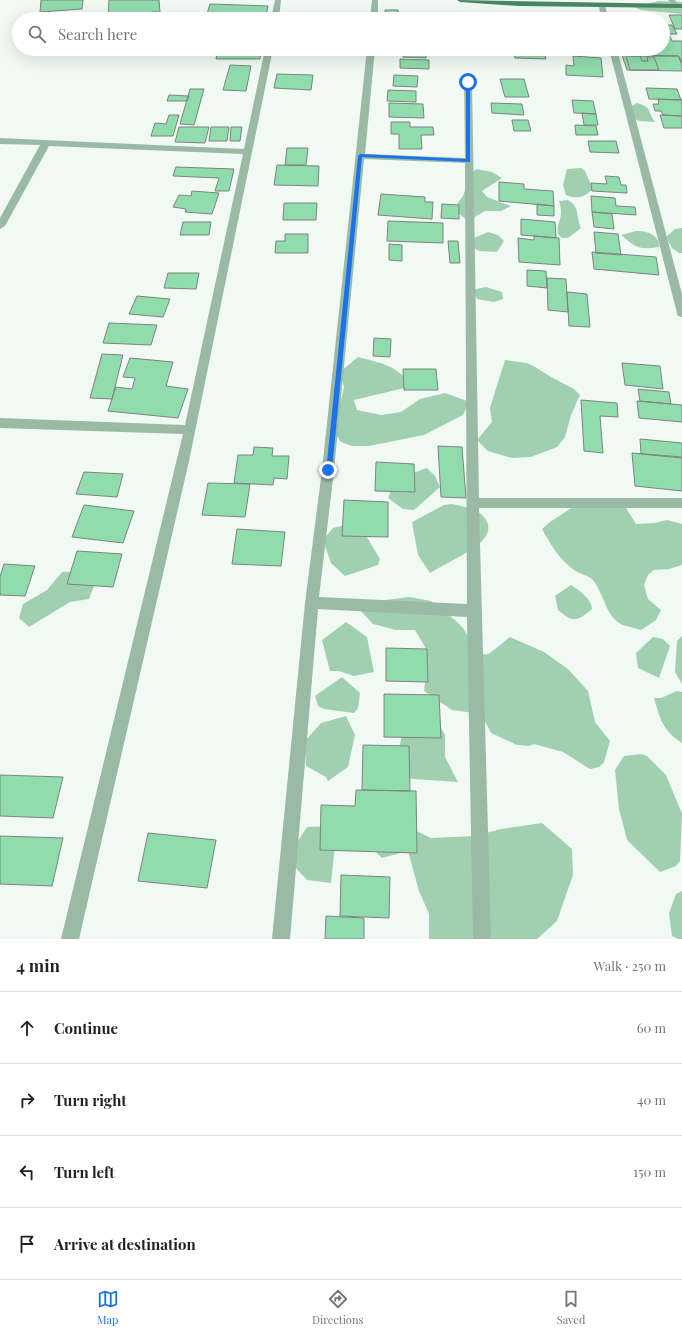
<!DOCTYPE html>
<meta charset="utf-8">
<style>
:root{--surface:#fff;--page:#f2f2f2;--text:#202124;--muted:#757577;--line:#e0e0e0;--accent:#1a73e8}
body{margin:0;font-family:"Playfair Display",serif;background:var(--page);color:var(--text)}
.stop{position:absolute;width:12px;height:12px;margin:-9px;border:3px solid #1a73e8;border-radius:50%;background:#fff}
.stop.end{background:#1a73e8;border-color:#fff;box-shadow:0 1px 4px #0008}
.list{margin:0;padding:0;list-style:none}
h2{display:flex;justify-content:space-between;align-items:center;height:52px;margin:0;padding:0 16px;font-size:17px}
h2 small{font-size:13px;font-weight:400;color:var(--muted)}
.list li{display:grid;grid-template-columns:26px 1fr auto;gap:12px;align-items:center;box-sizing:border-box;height:72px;padding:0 16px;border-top:1px solid var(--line)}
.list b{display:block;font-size:15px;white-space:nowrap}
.list em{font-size:13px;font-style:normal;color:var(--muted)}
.icon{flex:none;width:22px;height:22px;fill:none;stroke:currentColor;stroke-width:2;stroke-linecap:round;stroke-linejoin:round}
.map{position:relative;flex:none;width:682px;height:939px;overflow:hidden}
.search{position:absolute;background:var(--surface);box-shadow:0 4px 16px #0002;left:12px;right:12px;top:12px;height:44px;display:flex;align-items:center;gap:10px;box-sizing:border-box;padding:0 14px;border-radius:22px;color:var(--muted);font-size:15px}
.sheet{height:340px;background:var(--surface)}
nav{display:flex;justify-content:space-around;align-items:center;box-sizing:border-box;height:56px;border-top:1px solid var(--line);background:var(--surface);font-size:11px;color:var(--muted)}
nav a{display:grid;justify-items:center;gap:2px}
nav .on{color:var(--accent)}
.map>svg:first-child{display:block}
</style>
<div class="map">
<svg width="682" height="939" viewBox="0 0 682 939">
<rect width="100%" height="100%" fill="#f0f9f3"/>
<!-- green -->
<path fill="#a1d0b1" d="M659,1L682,2V14L641,10L634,7Z
M637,103C653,108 647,111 655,122L639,121L628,115V108Z
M581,168L585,171L593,189C584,197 578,200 566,195L563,185L567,169Z
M477,169L492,172L502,178L482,191L487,197L511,206L501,211H485L468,221L456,211L455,207L463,196L467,185L465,181L472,172Z
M568,200C580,206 576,218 581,228L568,238H562L558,234C556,227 561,220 561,212C561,208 560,204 559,201Z
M682,228V253H679L672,248L666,237L675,229Z
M636,231C646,230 660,235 659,247C638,250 637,248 621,235Z
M488,232L498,235L504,241L497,252L479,251L474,248V238Z
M486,287L502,292L503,299L494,302L477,299L474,292L476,289Z
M358,357C384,364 394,364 413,386L354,400L357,410L381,415L401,412L420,399L445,393L467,401V407L463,415L424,435L369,446H352L341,442L334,432L344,387L340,372Z
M505,360L527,363L535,367L551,377L574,389L580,395L571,415L565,437L557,447L531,457L512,458L488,451L477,440L492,422L490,408Z
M427,468L435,476L440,487L414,510L403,509L388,498L396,479Z
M604,498L624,505L636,524L655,523L667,520L682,524V565L669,569L654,570L648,575L644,585L648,599L661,610L656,620L641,630C635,628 629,627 623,625C606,618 604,594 593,580C588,575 579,574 574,570C559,559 551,545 542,529L550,522L582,501Z
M452,504C459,506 467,507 473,509C488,516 495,530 480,543C467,554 445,564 430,573L418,555L412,522L444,505Z
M346,525L362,529L380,559L378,565L345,576L331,563L323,540L333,528Z
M85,571L96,581L89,599L70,602L29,627L19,618L23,604L47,590L62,572Z
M571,585C580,591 591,598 592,609C576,622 574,623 558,610L555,596Z
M409,597L431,601L455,620L463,628L479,655L489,654L510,637L544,652L568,669L588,691L595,722L610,741L604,762L599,767L590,769L563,752L534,744L529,746L517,745L491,733L481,714L452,710L424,691L427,662L425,647L415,630H396L373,624L360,610L378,601Z
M346,622L367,637L374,672L354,676L339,671H330L322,640Z
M682,636V684L675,672L677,641Z
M653,637L663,639L670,646L659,678L638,668L636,653Z
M342,677L360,693L358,708L354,713L324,709L318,706L315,696Z
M677,691L682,692V743C663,731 660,719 654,698H661Z
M346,716L355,735L348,767L328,781L326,777L306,766L305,741L321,723Z
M436,720L445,735V757L458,782L413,779L403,776L396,759L403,732Z
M641,754L647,756L666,775L682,814L680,861L676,866L660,872L627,840L619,809L615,770L624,756Z
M542,823L572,849L573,875L557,921L537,939H429V914L419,891L408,851L382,858L363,840L404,825L431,838L475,836L501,829Z
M337,826L331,883L307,880L294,866V847L307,827Z
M682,891V939H678L672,936L669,913L676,894Z"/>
<!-- building -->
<path fill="#91dcad" stroke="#7d847f" d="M41,0H83L82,9L40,12Z
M109,0H159L160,12H152L151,19H131V17L108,19Z
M210,4L268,6L266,15L207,14Z
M385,10H398L399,19H386Z
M181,14L180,19H164L165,15Z
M669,15H682V29H675Z
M453,16L470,17V19H454Z
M209,17H239V19H208Z
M663,23L665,25H672L677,34H669L672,41H682V63L679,56H652L650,49H663Z
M218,49H261L260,59H216Z
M403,49H427L426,58L403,57Z
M483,49H522V51L483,50Z
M522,49H552V51H522Z
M628,49H648L650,56H631Z
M514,52H544L546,59L515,58Z
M622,55L678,56L682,65V71L627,70Z
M573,56L601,58L603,77L566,75V65L574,66Z
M626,56H640L642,61H648L647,57H654L659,70H630Z
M400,59L429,60V69L400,68Z
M230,65L251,66L246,91L223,90Z
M277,74L313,75L311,90L274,88Z
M394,75L418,76L417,87L393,86Z
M500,79H524L529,97H505Z
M646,88L677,89L681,100L649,99Z
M190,89H204L194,125L180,124Z
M388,90L416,91V102L387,101Z
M169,95L189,96L187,101H167Z
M658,99L682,100V116L663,115L661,111H655L653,104H659Z
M572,100L593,101L596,114L574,113Z
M389,103L423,104L424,118L389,117Z
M491,103L522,104L524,115L492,113Z
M582,113L596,114L598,125H584Z
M169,115H179L173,136H151L155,123L166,124Z
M660,115L682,116V128H664Z
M512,120H528L531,131H514Z
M391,122H410V127H433L434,135H421L422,149H399V134H391Z
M575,125L596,126L598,135H576Z
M179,127H209L205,143L175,142Z
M211,127H229L227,141H209Z
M231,127H242L240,141H230Z
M588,141H616L619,153L590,152Z
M287,148H308L306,165H285Z
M277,165L319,166L318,186L274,185Z
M176,167L234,169L229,191H215L219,178L173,176Z
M605,176L619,177L621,185H626L627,193L592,191L591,183L607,184Z
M499,182L524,184V189L553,191L554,206L499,201Z
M192,191L219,193L212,214L185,212L186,209L173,207L179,195L191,196Z
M381,194L425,197V202H433L432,219L378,215Z
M591,196L615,198L616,206L635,207L636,215L592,212Z
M284,203H317L316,220H283Z
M442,204L459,205V219L441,218Z
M537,204L554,206V216L537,215Z
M592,212L612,214L614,229L594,227Z
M521,219L555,222L556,238L521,235Z
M388,221L443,223V243L387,241Z
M183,222H211L209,235H180Z
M594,232L618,234L621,255L596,253Z
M285,234H308V253H275L276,241H285Z
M534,236L559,238L560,265L519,262L518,238L534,240Z
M448,241H458L460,263H450Z
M389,244L402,245V261L389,260Z
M592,252L656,257L659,275L594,269Z
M527,270L546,271L547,288L527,286Z
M168,273H199L196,289L164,288Z
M547,278L566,279L568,312L548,310Z
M567,292L587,294L590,327L569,326Z
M137,296L170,299L163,317L129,314Z
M109,323L157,325L151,345L103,343Z
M374,338L391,339L390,357L373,356Z
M102,354L123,355L112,399L90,398Z
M130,358L173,362L166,386L188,389L178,418L108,411L116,387L132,389L135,378L123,377Z
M622,363L660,366L663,389L625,385Z
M403,369H436L438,390H404Z
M638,389L669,392L671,404L640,401Z
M581,400L617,403L618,417L600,416L603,453L584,451Z
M637,401L682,405V422L639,418Z
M640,439L682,443V458L641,454Z
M438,446L462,447L466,498L441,497Z
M254,447L273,448L272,456H289L287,479L274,478L273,485L234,483L238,455H253Z
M632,453L682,457V491L635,486Z
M376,462L414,464L415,492L375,491Z
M84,472L123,474L117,497L76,494Z
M208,483L250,484L245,517L202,515Z
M344,500L388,502V537L342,536Z
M84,505L134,511L123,543L72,537Z
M237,529L285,532L281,566L232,564Z
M77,551L122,554L113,587L67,584Z
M4,564L35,566L25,596L0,595V577Z
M386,648L427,649L428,682L386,681Z
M384,694L439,695L441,738L384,737Z
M363,745L409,746L410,791L362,790Z
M0,775L63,777L53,818L0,816Z
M356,790L416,791L417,853L320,850L321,805L355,806Z
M148,833L216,840L207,888L138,881Z
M0,836L63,838L52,886L0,884Z
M341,875L390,877L389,918L340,916Z
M326,916L364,918V939H325Z"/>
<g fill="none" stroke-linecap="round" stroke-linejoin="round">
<!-- minor -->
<path fill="#9bbaa5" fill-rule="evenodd" d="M275,0H281L279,19H271Z
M372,0H378V19H370Z
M668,0H675L679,6L674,7Z
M602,4L605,6L609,19H601L599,6Z
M265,49H273L189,461L79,939H61L183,434L0,428V418L185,425L243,154L49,146L5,226L0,229V218L40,145L0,144V138L244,149Z
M367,49H375L365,154L465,158L464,82L468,80L472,82L479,498H682V508H479L491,939H473L467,617L318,609L290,939H272L305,603L322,470ZM364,159L465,163L467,604L319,597L334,470Z
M609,49H617L682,294V317L678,316L677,313Z"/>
<!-- primary -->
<path fill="#4a8662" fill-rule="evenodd" d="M457,0L682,4V8L519,6L460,2Z"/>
</g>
<!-- route -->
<path fill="#1a73e8" d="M466,81L470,82V162L362,157L332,470L328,473L326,472L358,156L360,154L466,159Z"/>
</svg>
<div class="stop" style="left:468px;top:82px"></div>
<div class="stop end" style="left:328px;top:470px"></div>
<div class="search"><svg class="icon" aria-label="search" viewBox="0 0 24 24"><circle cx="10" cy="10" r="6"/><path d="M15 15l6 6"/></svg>Search here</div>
</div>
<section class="sheet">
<h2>4 min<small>Walk · 250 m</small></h2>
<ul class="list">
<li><svg class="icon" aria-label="ahead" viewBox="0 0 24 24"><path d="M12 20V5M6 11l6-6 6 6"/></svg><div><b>Continue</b></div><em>60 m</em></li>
<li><svg class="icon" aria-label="right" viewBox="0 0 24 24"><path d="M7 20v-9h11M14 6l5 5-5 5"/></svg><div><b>Turn right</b></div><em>40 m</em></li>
<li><svg class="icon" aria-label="left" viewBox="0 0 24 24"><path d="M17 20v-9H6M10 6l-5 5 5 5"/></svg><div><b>Turn left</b></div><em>150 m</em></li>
<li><svg class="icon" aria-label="arrive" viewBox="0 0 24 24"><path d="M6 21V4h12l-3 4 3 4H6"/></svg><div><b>Arrive at destination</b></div></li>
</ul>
</section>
<nav>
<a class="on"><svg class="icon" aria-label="map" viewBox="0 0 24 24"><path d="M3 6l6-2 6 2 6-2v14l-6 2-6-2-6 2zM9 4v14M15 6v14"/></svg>Map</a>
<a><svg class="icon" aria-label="directions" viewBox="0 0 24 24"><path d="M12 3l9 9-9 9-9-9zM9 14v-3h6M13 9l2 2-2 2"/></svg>Directions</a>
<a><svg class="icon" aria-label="saved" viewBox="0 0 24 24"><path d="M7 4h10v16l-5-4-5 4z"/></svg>Saved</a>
</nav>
